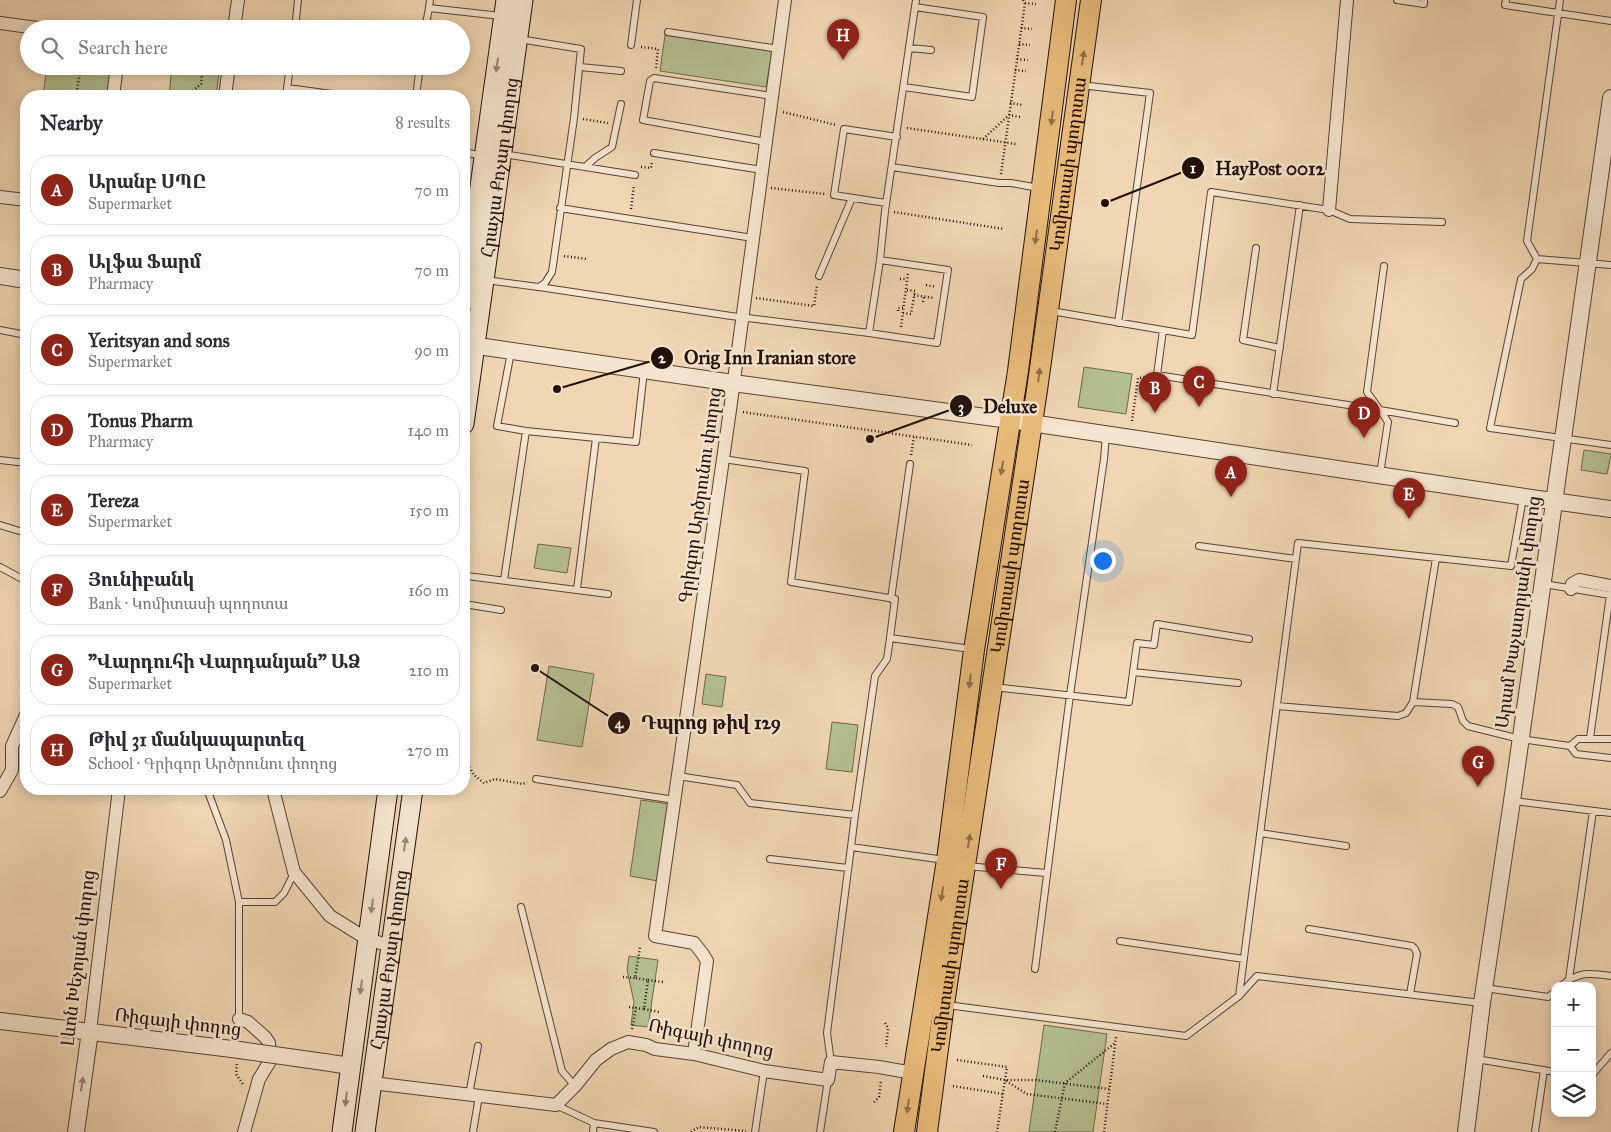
<!DOCTYPE html>
<meta charset="utf-8">
<style>
:root{--surface:#fff;--page:#f7f7f7;--text:#2b2b33;--muted:#7c7c81;--line:#e1e1e2;--accent:#8f2418}
body{margin:0;font-family:"IM FELL Great Primer","Noto Serif Armenian",serif;background:var(--page);color:var(--text)}
.controls{position:absolute;right:15px;bottom:15px;display:grid;overflow:hidden;border-radius:10px;box-shadow:0 2px 12px #0003}
.controls button{width:45px;height:45px;display:grid;place-items:center;padding:0;border:0;border-bottom:1px solid var(--line);background:var(--surface);color:var(--text);font:25px sans-serif}
.you{position:absolute;left:1102px;top:560px;width:18px;height:18px;margin:-12px;border:4px solid #fff;border-radius:50%;background:#1a73e8;box-shadow:0 0 0 8px #1a73e833}
.badge{display:grid;place-items:center;width:32px;height:32px;border-radius:50%;background:var(--accent);color:#fff;font-size:16px;font-weight:700}
.pin{position:absolute;translate:-50% -41px;filter:drop-shadow(0 1px 2px #0008)}
.pin::after{content:'';position:absolute;top:26px;width:18px;height:15px;background:inherit;clip-path:polygon(0 0,100% 0,50% 100%)}
.list{margin:0;padding:0;list-style:none}
h2{display:flex;justify-content:space-between;align-items:center;height:65px;margin:0;padding:0 20px;font-size:21px}
h2 small{font-size:16px;font-weight:400;color:var(--muted)}
.list li{display:grid;grid-template-columns:32px 1fr auto;gap:15px;align-items:center;box-sizing:border-box;height:70px;margin:0 10px 10px;padding:0 10px;border:1px solid var(--line);border-radius:20px}
.list b{display:block;font-size:19px;white-space:nowrap}
.list p{margin:0;font-size:16px;white-space:nowrap;color:var(--muted)}
.list em{font-size:16px;font-style:normal;color:var(--muted)}
.icon{flex:none;width:28px;height:28px;fill:none;stroke:currentColor;stroke-width:2;stroke-linecap:round;stroke-linejoin:round}
.map{position:relative;flex:none;width:1611px;height:1132px;overflow:hidden}
.search{position:absolute;background:var(--surface);box-shadow:0 2px 12px #0003;left:20px;top:20px;width:450px;height:55px;display:flex;align-items:center;gap:12px;box-sizing:border-box;padding:0 18px;border-radius:28px;color:var(--muted);font-size:19px}
.panel{position:absolute;background:var(--surface);box-shadow:0 2px 12px #0003;left:20px;top:90px;width:450px;height:705px;border-radius:20px}
.map>svg:first-child{display:block}
</style>
<div class="map">
<svg width="1611" height="1132" viewBox="0 0 1611 1132">
<rect width="100%" height="100%" fill="#f0d6b3"/>
<filter id="stains"><feTurbulence type="fractalNoise" baseFrequency=".004" numOctaves="4"/><feColorMatrix values="0 0 0 0 .2 0 0 0 0 .09 0 0 0 0 .02 0 0 0 .5 -.17"/></filter>
<radialGradient id="worn" r=".72"><stop offset=".6" stop-color="#630" stop-opacity="0"/><stop offset="1" stop-color="#630" stop-opacity=".3"/></radialGradient>
<!-- green -->
<path fill="#b4bf91" stroke="#6c684e" d="M665,35L772,51L766,87L660,71Z
M47,66H113L109,96H43Z
M172,66H220L216,96H169Z
M1084,367L1132,374L1126,414L1078,407Z
M1584,450L1611,454L1607,474L1581,470Z
M538,544L571,548L567,573L534,568Z
M549,666L594,674L582,747L537,740Z
M706,674L726,677L722,707L702,704Z
M832,722L858,725L852,772L826,769Z
M641,800L669,804L658,881L630,876Z
M629,956L658,960L648,1027L631,1025L634,1002L627,970Z
M1044,1025L1107,1034L1093,1132H1029Z"/>
<g fill="none" stroke-linecap="round" stroke-linejoin="round">
<!-- service casing -->
<g stroke="#584234" stroke-width="8">
<path id="service" d="M430,0L429,8L501,16
M1397,0L1424,4V0
M1506,0L1505,5L1611,21
M1560,0L1527,241L1537,259L1532,269L1521,279L1490,428L1611,445
M295,29L298,0
M425,29L429,8
M668,32L779,49
M519,39L581,49L574,118L552,272L545,283L539,287
M631,45L637,0
M909,48L931,50
M580,67L621,71
M1081,85L1150,93L1118,323
M904,87L972,97L983,17L915,7
M288,88L346,96
M286,96L290,66
M416,96L420,66
M766,142L643,120L650,81L654,78L772,96
M464,152L482,156
M654,153L762,170
M503,154L635,175
M585,167L595,158L612,147L621,104
M892,167L999,183H1011L1039,188
M886,203L834,195L844,129L897,137
M560,208L753,238
M1256,248L1243,340L1280,348
M1537,259L1611,265
M1384,266L1367,392L1380,410L1455,423
M819,276L852,198
M486,280L546,288L731,316L869,333L937,343L948,270L880,260
M1051,311L1192,335L1211,192L1329,210L1350,219L1442,222
M0,330L26,335
M1163,330L1157,375L1380,410L1388,422L1380,474
M869,333L880,260L885,211L916,0
M511,352L497,426L526,431L596,438L577,589
M1273,394L1300,205
M596,438L636,442L644,371
M723,459L805,471L791,582L895,599L890,638L971,649
M0,460L26,463
M0,525L26,533
M1199,546L1296,559
M0,567L26,581
M464,579L466,576L475,577L608,594
M504,580L526,431
M1544,584L1610,595L1590,738
M891,599L910,464
M464,604L501,610
M1133,672L1238,683
M993,687L1129,702L1137,643L1154,645L1157,624L1249,639
M1413,702L1452,704L1458,707L1463,721L1468,726L1520,739L1570,746L1576,754L1611,758
M1277,706L1398,716L1406,713L1413,702L1436,558
M1570,746L1578,739H1611
M678,776L737,785L750,803L855,815L851,847L945,860
M536,779L675,800
M207,789L226,840L239,902V1019
M1514,801L1611,813
M855,815L875,676L887,659L890,638
M1260,833L1346,846
M770,859L848,868
M966,866L1046,873
M239,902H275L284,893L294,873
M521,907L562,1071L575,1086
M1309,929L1412,946L1415,949L1417,954L1410,994
M1120,941L1244,959
M1035,969L1070,695L1104,459L1106,435
M1569,979L1593,811
M1561,986C1579,971 1590,973 1611,976
M1485,988L1548,997L1555,992
M1239,996L1298,543L1511,566L1523,498
M947,1005L1186,1036L1239,996L1257,976L1481,1003
M1476,1059L1555,1072
M831,1062L827,1033L851,847
M1592,1075L1611,1053
M469,1095L478,1046
M556,1105L594,1123L654,1132
M473,1132L479,1096
M593,1132L594,1123
M755,1132L764,1071
M820,1132L828,1080
M1535,1132L1544,1070"/>
</g>
<!-- minor casing -->
<g stroke="#584234" stroke-width="14">
<path id="minor" d="M0,23L44,29
M234,29L238,0
M113,96L117,66
M225,96L229,66
M0,197L26,200
M1329,210L1347,0
M1571,589L1572,584L1579,580L1611,586
M273,789L294,872L330,916L367,939L391,946
M0,791L12,770V746L26,715
M239,1019L248,1022L265,1037L269,1043L270,1061L259,1079L244,1132
M90,1031L119,789
M694,1054L707,961L702,953L694,943L655,936L730,410L785,0
M372,1083L556,1105L575,1086L596,1060L611,1049L628,1042L646,1045L655,1049L694,1054L764,1071L828,1080L831,1062L879,1067L913,1073"/>
</g>
<!-- tertiary casing -->
<g stroke="#584234" stroke-width="18">
<path id="tertiary" d="M0,276L26,280
M464,344L733,383L1031,423L1538,499L1611,509
M0,1021L232,1049
M324,1062L350,1066
M76,1132L90,1031
M1466,1132L1482,1003L1512,801L1611,98"/>
</g>
<!-- secondary casing -->
<g stroke="#25110a" stroke-width="21">
<g id="secondary">
<path d="M464,301L506,0"/>
<path id="s1" d="M464,424L523,0"/>
<path d="M342,1132L388,789"/>
<path id="s2" d="M365,1132L413,789"/>
</g>
</g>
<!-- primary casing -->
<g stroke="#25110a" stroke-width="22">
<g id="primary">
<path d="M904,1132L947,860L974,650L1018,371L1066,0"/>
<path id="s3" d="M927,1132L944,1004L1037,390L1091,0"/>
</g>
</g>
<!-- path -->
<path stroke="#25110a" stroke-width="2.5" stroke-dasharray="1 2.5" stroke-linecap="butt" d="M1023,0L1025,3L1036,4
M1021,28L1032,29
M1019,44L1030,45
M641,47L658,49L656,69
M1017,59L1028,60
M1015,70L1026,71
M76,96L81,66
M188,96L189,94L201,84L203,66
M1010,103L1022,105
M783,112L836,125
M583,119L608,123
M907,128L1016,144
M983,139L1009,115L1020,117
M641,167L651,168L652,162
M1001,174L1025,3
M771,188L825,194
M631,209L634,185
M894,212L1004,229
M564,256L587,259
M900,279H907
M926,285L936,287
M914,295L934,298
M756,298L814,306L817,285
M923,302L924,296
M898,311V308H903
M903,313L911,314L915,291L906,290
M901,327L908,273
M743,412L972,445
M1132,421L1138,378L1148,377
M911,455L914,437
M464,758L474,775L484,783L495,779L523,784L527,782
M623,977L635,978
M648,980L663,982
M629,1007L636,1008
M644,1009L659,1012
M885,1023L888,1028L886,1047
M632,1029L636,1008L644,1009L648,980L635,978L640,947
M957,1060L1007,1067L997,1132
M237,1064L236,1074L244,1086
M983,1076L1005,1080H1036L1109,1089
M1006,1081L1027,1094L1107,1104
M953,1086L1003,1094
M874,1102L879,1097L881,1081
M691,1132L699,1127L746,1131
M1055,1132L1065,1083L1115,1043
M1104,1132L1116,1037"/>
<!-- service -->
<use href="#service" stroke="#f5e4ce" stroke-width="6"/>
<!-- minor -->
<use href="#minor" stroke="#f5e4ce" stroke-width="12"/>
<!-- tertiary -->
<use href="#tertiary" stroke="#f5e4ce" stroke-width="16"/>
<!-- secondary -->
<use href="#secondary" stroke="#f5e4ce" stroke-width="19"/>
<!-- primary -->
<use href="#primary" stroke="#e8bb7a" stroke-width="20"/>
<!-- tertiary-bridge casing -->
<g stroke="#584234" stroke-width="18" stroke-linecap="butt">
<path id="tertiary-bridge" d="M232,1049L324,1062"/>
</g>
<!-- tertiary-bridge -->
<use href="#tertiary-bridge" stroke="#f5e4ce" stroke-width="16"/>
</g>
<!-- one-way arrows -->
<defs><path id="oneway-solid" d="M-6-.8H1V-3.2L6.5 0L1 3.2V.8H-6Z" transform="scale(1.25)"/></defs>
<g fill="#906e48">
<use href="#oneway-solid" transform="translate(1083 58) rotate(-82)"/>
<use href="#oneway-solid" transform="translate(1052 118) rotate(97)"/>
<use href="#oneway-solid" transform="translate(1036 237) rotate(98)"/>
<use href="#oneway-solid" transform="translate(1039 375) rotate(-83)"/>
<use href="#oneway-solid" transform="translate(1002 468) rotate(99)"/>
<use href="#oneway-solid" transform="translate(970 681) rotate(97)"/>
<use href="#oneway-solid" transform="translate(969 841) rotate(-81)"/>
<use href="#oneway-solid" transform="translate(942 894) rotate(99)"/>
<use href="#oneway-solid" transform="translate(908 1106) rotate(98)"/>
</g>
<g fill="#978576">
<use href="#oneway-solid" transform="translate(497 65) rotate(98)"/>
<use href="#oneway-solid" transform="translate(405 844) rotate(-82)"/>
<use href="#oneway-solid" transform="translate(372 906) rotate(98)"/>
<use href="#oneway-solid" transform="translate(361 987) rotate(98)"/>
<use href="#oneway-solid" transform="translate(82 1084) rotate(-82)"/>
<use href="#oneway-solid" transform="translate(346 1099) rotate(97)"/>
</g>
<g text-anchor="middle" stroke-width="5" stroke-linejoin="round" paint-order="stroke">
<!-- street labels -->
<g font-size="18" fill="#25110a" stroke="#f5e4ce">
<text dy="6" stroke="none"><textPath href="#s3" startOffset="978">Կոմիտասի պողոտա</textPath></text>
<text dy="6" stroke="none"><textPath href="#s1" startOffset="259">Հրաչյա Քոչար փողոց</textPath></text>
<text transform="translate(700 495) rotate(-82)" y="6">Գրիգոր Արծրունու փողոց</text>
<text dy="6" stroke="none"><textPath href="#s3" startOffset="572">Կոմիտասի պողոտա</textPath></text>
<text transform="translate(1518 612) rotate(-82)" y="6">Արամ Խաչատրյանի փողոց</text>
<text transform="translate(78 958) rotate(-83)" y="6">Լևոն Խեչոյան փողոց</text>
<text dy="6" stroke="none"><textPath href="#s2" startOffset="174">Հրաչյա Քոչար փողոց</textPath></text>
<text dy="6" stroke="none"><textPath href="#s3" startOffset="168">Կոմիտասի պողոտա</textPath></text>
<text transform="translate(178 1022) rotate(7)" y="6">Ռիգայի փողոց</text>
<text transform="translate(711 1038) rotate(12)" y="6">Ռիգայի փողոց</text>
</g>
</g>
<!-- callouts -->
<path fill="none" stroke="#25110a" stroke-width="2" d="M1105 203L1193 168M557 389L662 358M870 439L961 406M535 668L619 723"/>
<g fill="#25110a" stroke="#f5e4ce" stroke-width="2">
<circle cx="1105" cy="203" r="5"/>
<circle cx="557" cy="389" r="5"/>
<circle cx="870" cy="439" r="5"/>
<circle cx="535" cy="668" r="5"/>
<circle cx="1193" cy="168" r="12"/>
<circle cx="662" cy="358" r="12"/>
<circle cx="961" cy="406" r="12"/>
<circle cx="619" cy="723" r="12"/>
</g>
<g font-size="15" text-anchor="middle" font-weight="bold" fill="#fff">
<text x="1193" y="173">1</text>
<text x="662" y="363">2</text>
<text x="961" y="412">3</text>
<text x="619" y="728">4</text>
</g>
<g font-size="19" text-anchor="middle" font-weight="bold" fill="#25110a" stroke="#f5e4ce" stroke-width="5" stroke-linejoin="round" paint-order="stroke">
<text x="1270" y="175">HayPost 0012</text>
<text x="770" y="364">Orig Inn Iranian store</text>
<text x="1010" y="413">Deluxe</text>
<text x="711" y="729">Դպրոց թիվ 129</text>
</g>
<rect width="100%" height="100%" filter="url(#stains)"/>
<rect width="100%" height="100%" fill="url(#worn)"/>
</svg>
<div class="controls">
<button>+</button>
<button>−</button>
<button><svg class="icon" aria-label="layers" viewBox="0 0 24 24"><path d="M12 4l9 5-9 5-9-5zM3 14l9 5 9-5"/></svg></button>
</div>
<div class="you"></div>
<div class="pin badge" style="left:1231px;top:497px">A</div>
<div class="pin badge" style="left:1155px;top:413px">B</div>
<div class="pin badge" style="left:1199px;top:407px">C</div>
<div class="pin badge" style="left:1364px;top:438px">D</div>
<div class="pin badge" style="left:1409px;top:519px">E</div>
<div class="pin badge" style="left:1001px;top:889px">F</div>
<div class="pin badge" style="left:1478px;top:787px">G</div>
<div class="pin badge" style="left:843px;top:60px">H</div>
<div class="search"><svg class="icon" aria-label="search" viewBox="0 0 24 24"><circle cx="10" cy="10" r="6"/><path d="M15 15l6 6"/></svg>Search here</div>
<section class="panel">
<h2>Nearby<small>8 results</small></h2>
<ul class="list">
<li><span class="badge">A</span><div><b>Արանբ ՍՊԸ</b><p>Supermarket</p></div><em>70 m</em></li>
<li><span class="badge">B</span><div><b>Ալֆա Ֆարմ</b><p>Pharmacy</p></div><em>70 m</em></li>
<li><span class="badge">C</span><div><b>Yeritsyan and sons</b><p>Supermarket</p></div><em>90 m</em></li>
<li><span class="badge">D</span><div><b>Tonus Pharm</b><p>Pharmacy</p></div><em>140 m</em></li>
<li><span class="badge">E</span><div><b>Tereza</b><p>Supermarket</p></div><em>150 m</em></li>
<li><span class="badge">F</span><div><b>Յունիբանկ</b><p>Bank · Կոմիտասի պողոտա</p></div><em>160 m</em></li>
<li><span class="badge">G</span><div><b>&quot;Վարդուհի Վարդանյան&quot; ԱՁ</b><p>Supermarket</p></div><em>210 m</em></li>
<li><span class="badge">H</span><div><b>Թիվ 31 մանկապարտեզ</b><p>School · Գրիգոր Արծրունու փողոց</p></div><em>270 m</em></li>
</ul>
</section>
</div>
